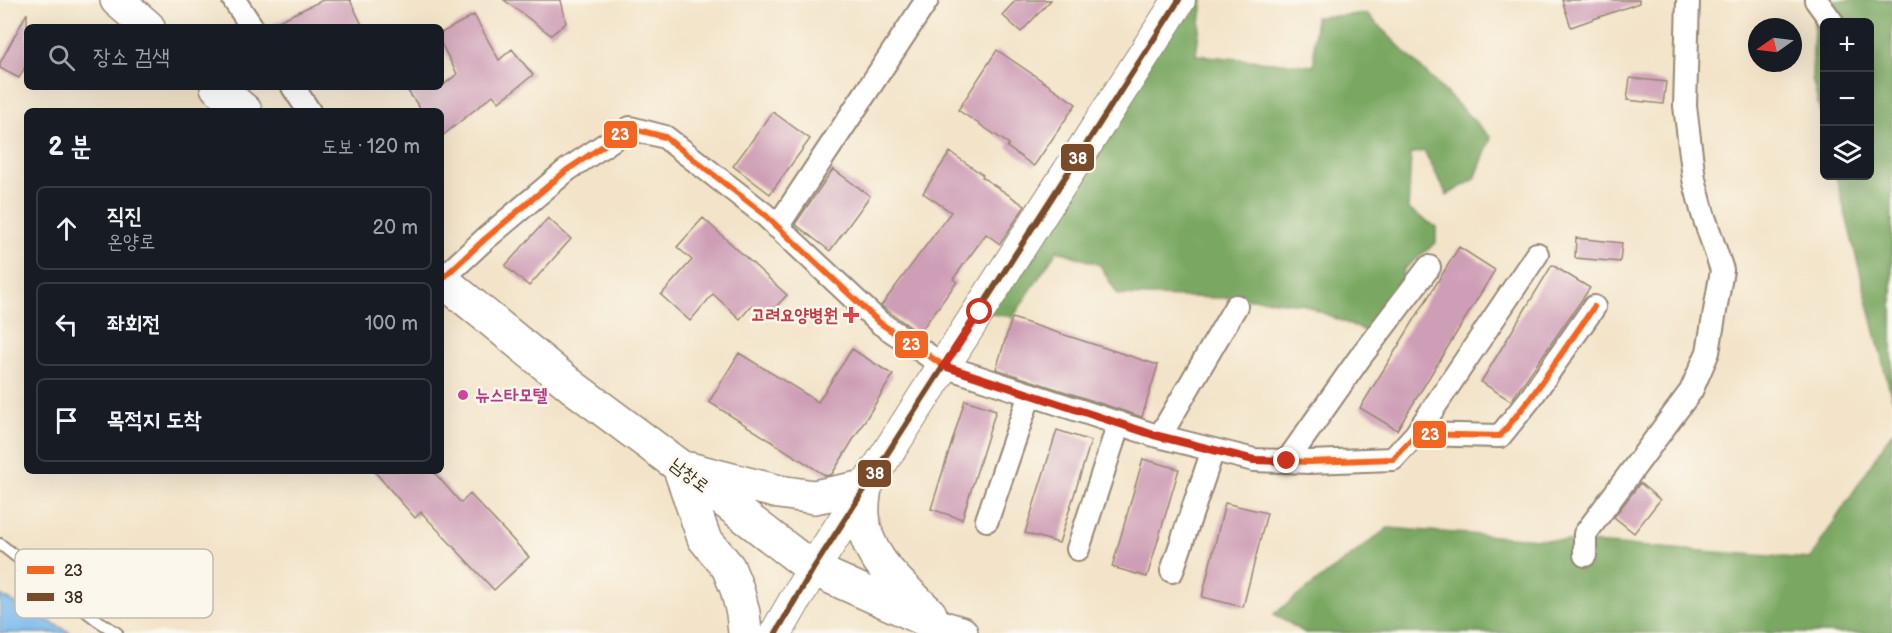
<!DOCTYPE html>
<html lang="ko">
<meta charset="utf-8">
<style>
:root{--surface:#171b24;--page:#20242c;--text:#f1f3f6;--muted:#9ea1a6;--line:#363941}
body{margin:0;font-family:"Balsamiq Sans","Poor Story",sans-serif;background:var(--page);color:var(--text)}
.controls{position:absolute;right:18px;top:18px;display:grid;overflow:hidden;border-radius:9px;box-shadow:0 6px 24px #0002}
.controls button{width:54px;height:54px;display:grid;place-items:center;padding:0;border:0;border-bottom:2px solid var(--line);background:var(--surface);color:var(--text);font:30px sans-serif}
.compass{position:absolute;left:1748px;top:18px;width:54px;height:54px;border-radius:50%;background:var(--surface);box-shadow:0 6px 24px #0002;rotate:256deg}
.stop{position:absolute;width:18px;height:18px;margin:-14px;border:4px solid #c8321e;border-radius:50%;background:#fff}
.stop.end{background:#c8321e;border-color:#fff;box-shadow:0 2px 6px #0008}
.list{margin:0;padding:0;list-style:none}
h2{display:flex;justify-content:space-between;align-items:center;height:78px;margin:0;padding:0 24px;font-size:26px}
h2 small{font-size:20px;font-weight:400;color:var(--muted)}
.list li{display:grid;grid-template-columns:39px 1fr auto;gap:18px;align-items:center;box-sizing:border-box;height:84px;margin:0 12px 12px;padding:0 12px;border:2px solid var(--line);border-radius:9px}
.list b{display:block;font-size:22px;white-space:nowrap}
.list p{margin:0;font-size:20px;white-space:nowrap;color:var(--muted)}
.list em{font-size:20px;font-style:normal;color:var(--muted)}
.icon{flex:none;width:33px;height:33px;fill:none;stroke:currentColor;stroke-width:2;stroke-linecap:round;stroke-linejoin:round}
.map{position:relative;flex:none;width:1892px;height:633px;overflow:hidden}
.search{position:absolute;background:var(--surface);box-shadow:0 6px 24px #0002;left:24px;top:24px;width:420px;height:66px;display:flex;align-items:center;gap:15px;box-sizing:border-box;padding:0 21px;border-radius:9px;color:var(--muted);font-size:22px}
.panel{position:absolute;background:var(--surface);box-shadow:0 6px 24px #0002;left:24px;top:108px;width:420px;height:366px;border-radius:9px}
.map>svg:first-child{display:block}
</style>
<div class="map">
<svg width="1892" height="633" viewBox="0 0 1892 633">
<rect width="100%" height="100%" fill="#fbf7ec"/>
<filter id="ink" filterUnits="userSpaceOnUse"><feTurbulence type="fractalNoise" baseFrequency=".0167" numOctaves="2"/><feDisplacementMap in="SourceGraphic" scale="12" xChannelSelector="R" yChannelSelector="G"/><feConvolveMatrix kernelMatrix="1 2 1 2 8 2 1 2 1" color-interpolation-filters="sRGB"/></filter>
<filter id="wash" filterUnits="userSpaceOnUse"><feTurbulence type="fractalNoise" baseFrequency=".008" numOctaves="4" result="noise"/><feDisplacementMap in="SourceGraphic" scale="24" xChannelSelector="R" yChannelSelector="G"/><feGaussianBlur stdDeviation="1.35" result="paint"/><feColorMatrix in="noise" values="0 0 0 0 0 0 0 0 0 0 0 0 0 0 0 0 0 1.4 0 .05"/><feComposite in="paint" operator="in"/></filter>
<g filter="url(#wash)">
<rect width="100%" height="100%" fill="#f3e4c9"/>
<!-- forest -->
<path fill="#7aa862" stroke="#5a6940" stroke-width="1.5" d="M1179,0H1203L1196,55L1314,66L1315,17L1367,14L1491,138L1475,179L1447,195L1424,151L1411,154L1408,209L1436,227V243L1404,269L1393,318L1375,335L1302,304L1258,299L1118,295L1100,265L1057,250L1013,317L980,312Z
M1815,0H1892V399L1836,176H1870V22H1824V128L1812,78Z
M1892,432V633H1305L1274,614L1388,528L1810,559Z"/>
<!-- water -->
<path fill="#79b9ee" stroke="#5a7286" stroke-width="1.5" d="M0,595L71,633H0Z"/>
<g id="blocks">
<!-- building -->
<path fill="#ce9db6" d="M323,0H350L363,27H266Z
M504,0H561L566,23L551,35Z
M1016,0H1051L1021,32L1002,15Z
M1562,0H1639V3L1571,27Z
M27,13V63L19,78L0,68V63Z
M474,15L499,60L512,49L533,75L499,102L493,95L441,137V111H422L405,87H441L457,74L441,43V33Z
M997,50L1076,104L1034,166L1007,147L1009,144L958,110Z
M1630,78L1666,82L1663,104L1627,100Z
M773,112L810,139L770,194L733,166Z
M950,152L983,175L982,177L1025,206L1000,244L986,234L953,279L957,282L919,333L881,306L951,212L923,193Z
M833,169L870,196L830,251L795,224Z
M548,218L571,239L529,286L505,266Z
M703,218L787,295L766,317L752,305L740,319L713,294L690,321L661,295L692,260L677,247Z
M1576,238L1622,243L1620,262L1575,258Z
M1459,247L1495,270L1397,430L1360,408Z
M1552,265L1590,288L1511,401L1481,382Z
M1012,318L1158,365L1142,417L996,369Z
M852,349L893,375L832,474L826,476L709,402L739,353L818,402Z
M965,400L996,410L962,519L931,509Z
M1057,430L1091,441L1059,543L1025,533Z
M1143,459L1179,469L1147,577L1112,567Z
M374,471H433L461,503L470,494L529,557L494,590L421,512L415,518Z
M1640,483L1660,500L1634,533L1614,517Z
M1225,503L1267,513L1243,607L1202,597Z"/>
</g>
</g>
<g filter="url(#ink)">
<use href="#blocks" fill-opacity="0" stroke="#978774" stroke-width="1.5"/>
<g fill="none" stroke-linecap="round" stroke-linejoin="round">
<!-- lane casing -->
<g stroke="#978774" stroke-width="14">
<path id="lane" d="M0,544L97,620L117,633"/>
</g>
<!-- street casing -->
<g stroke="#978774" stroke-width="26">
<path id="street" d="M234,0L252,27
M1816,0L1832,22
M293,87L309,111
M777,227L927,0
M442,279L485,239L567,170L630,128L665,137L764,214L880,323L944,366L1154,435L1254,460L1309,462L1393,459L1416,434L1500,436L1530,399L1594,307
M1416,434L1537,254
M1160,436L1236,306
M1287,461L1361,356L1429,267
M987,520L1030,394
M1078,549L1119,423
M1585,555V534L1691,391L1708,352L1722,270L1703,214L1694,179L1685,106L1688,0
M1172,571L1213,450"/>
</g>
<!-- secondary casing -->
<g stroke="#978774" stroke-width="34">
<path id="secondary" d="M776,633L813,569L1179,0"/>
</g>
<!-- primary casing -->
<g stroke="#978774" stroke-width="36">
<path id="primary" d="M117,0L148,27
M217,87L245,111
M441,279L573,387L679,466L813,569L944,628L961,633
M679,466L704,538L728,567L737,589L743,613L745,633
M689,469L779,492L814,497L865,487C864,496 862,506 863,515C864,558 903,586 930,614"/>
</g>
<!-- lane -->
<use href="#lane" stroke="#fff" stroke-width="10"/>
<!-- street -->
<use href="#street" stroke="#fff" stroke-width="22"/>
<!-- secondary -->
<use href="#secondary" stroke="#fff" stroke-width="32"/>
<!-- primary -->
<use href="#primary" stroke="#fff" stroke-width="33"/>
<!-- bus-1 casing -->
<g stroke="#fbf7ec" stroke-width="10">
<path id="bus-1" d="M442,279L485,239L567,170L630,128L665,137L764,214L880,323L944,366L1154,435L1254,460L1309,462L1393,459L1416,434L1500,436L1530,399L1594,307"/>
</g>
<!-- bus-2 casing -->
<g stroke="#fbf7ec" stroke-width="10">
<path id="bus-2" d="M776,633L813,569L1179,0"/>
</g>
<!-- bus-1 -->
<use href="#bus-1" stroke="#f26522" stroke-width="6"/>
<!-- bus-2 -->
<use href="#bus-2" stroke="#7a4b2a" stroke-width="6"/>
</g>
</g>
<g fill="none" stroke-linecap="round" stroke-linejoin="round" filter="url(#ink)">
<!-- route -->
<path stroke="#c8321e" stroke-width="8" d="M980,312L944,366L1154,435L1254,460L1287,461"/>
</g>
<!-- markers -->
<path fill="#e0444e" stroke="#fbf7ec" stroke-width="2" d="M848 306h6v6h6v6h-6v6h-6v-6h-6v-6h6z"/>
<circle fill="#d1479c" stroke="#fbf7ec" stroke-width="2" cx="463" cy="395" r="6"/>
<g text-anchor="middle" stroke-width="5" stroke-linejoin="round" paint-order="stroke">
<!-- health labels -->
<g font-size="18" font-weight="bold" fill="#be3a42" stroke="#fbf7ec" text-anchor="end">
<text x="838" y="321">고려요양병원</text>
</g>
<!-- hotel labels -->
<g font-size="18" font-weight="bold" fill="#b23c85" stroke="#fbf7ec" text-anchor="start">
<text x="475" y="401">뉴스타모텔</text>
</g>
<!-- street labels -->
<g font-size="18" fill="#3b2a1e" stroke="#fbf7ec">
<text transform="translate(690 475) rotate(38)" y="6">남창로</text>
</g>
</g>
<!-- legend -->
<rect x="15" y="549" width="198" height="69" rx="9" fill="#fbf7ec" stroke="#c1baae" stroke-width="1.5"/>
<rect x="27" y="566" width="27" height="8" fill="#f26522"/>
<rect x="27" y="593" width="27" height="8" fill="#7a4b2a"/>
<g font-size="16" fill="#3b2a1e">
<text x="64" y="576">23</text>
<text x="64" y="603">38</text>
</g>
<g stroke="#fbf7ec" stroke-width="2">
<rect x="603" y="120" width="35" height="29" rx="6" fill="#f26522"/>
<rect x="1060" y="143" width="35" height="29" rx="6" fill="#7a4b2a"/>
<rect x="894" y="330" width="35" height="29" rx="6" fill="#f26522"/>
<rect x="1412" y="420" width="35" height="29" rx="6" fill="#f26522"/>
<rect x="857" y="459" width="35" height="29" rx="6" fill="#7a4b2a"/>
</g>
<g font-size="16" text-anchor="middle" font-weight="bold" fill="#fff">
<text x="620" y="140">23</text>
<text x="1078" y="164">38</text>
<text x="911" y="350">23</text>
<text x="1430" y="440">23</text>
<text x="875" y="479">38</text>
</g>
</svg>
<div class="controls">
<button>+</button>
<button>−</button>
<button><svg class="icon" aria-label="layers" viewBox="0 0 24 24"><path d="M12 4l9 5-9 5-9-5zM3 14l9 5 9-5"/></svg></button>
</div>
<svg class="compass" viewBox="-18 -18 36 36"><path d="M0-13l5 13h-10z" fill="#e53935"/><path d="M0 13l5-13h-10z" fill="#9ea1a6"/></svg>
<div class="stop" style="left:980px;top:312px"></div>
<div class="stop end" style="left:1287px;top:461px"></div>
<div class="search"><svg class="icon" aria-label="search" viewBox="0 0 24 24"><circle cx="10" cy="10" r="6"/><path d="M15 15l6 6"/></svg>장소 검색</div>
<section class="panel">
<h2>2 분<small>도보 · 120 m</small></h2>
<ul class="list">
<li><svg class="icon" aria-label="ahead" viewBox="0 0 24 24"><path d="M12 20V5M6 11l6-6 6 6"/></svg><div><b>직진</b><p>온양로</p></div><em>20 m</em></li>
<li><svg class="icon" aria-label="left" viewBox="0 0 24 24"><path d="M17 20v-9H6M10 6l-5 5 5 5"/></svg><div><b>좌회전</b></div><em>100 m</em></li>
<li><svg class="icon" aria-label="arrive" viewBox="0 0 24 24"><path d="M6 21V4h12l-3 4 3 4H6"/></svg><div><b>목적지 도착</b></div></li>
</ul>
</section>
</div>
